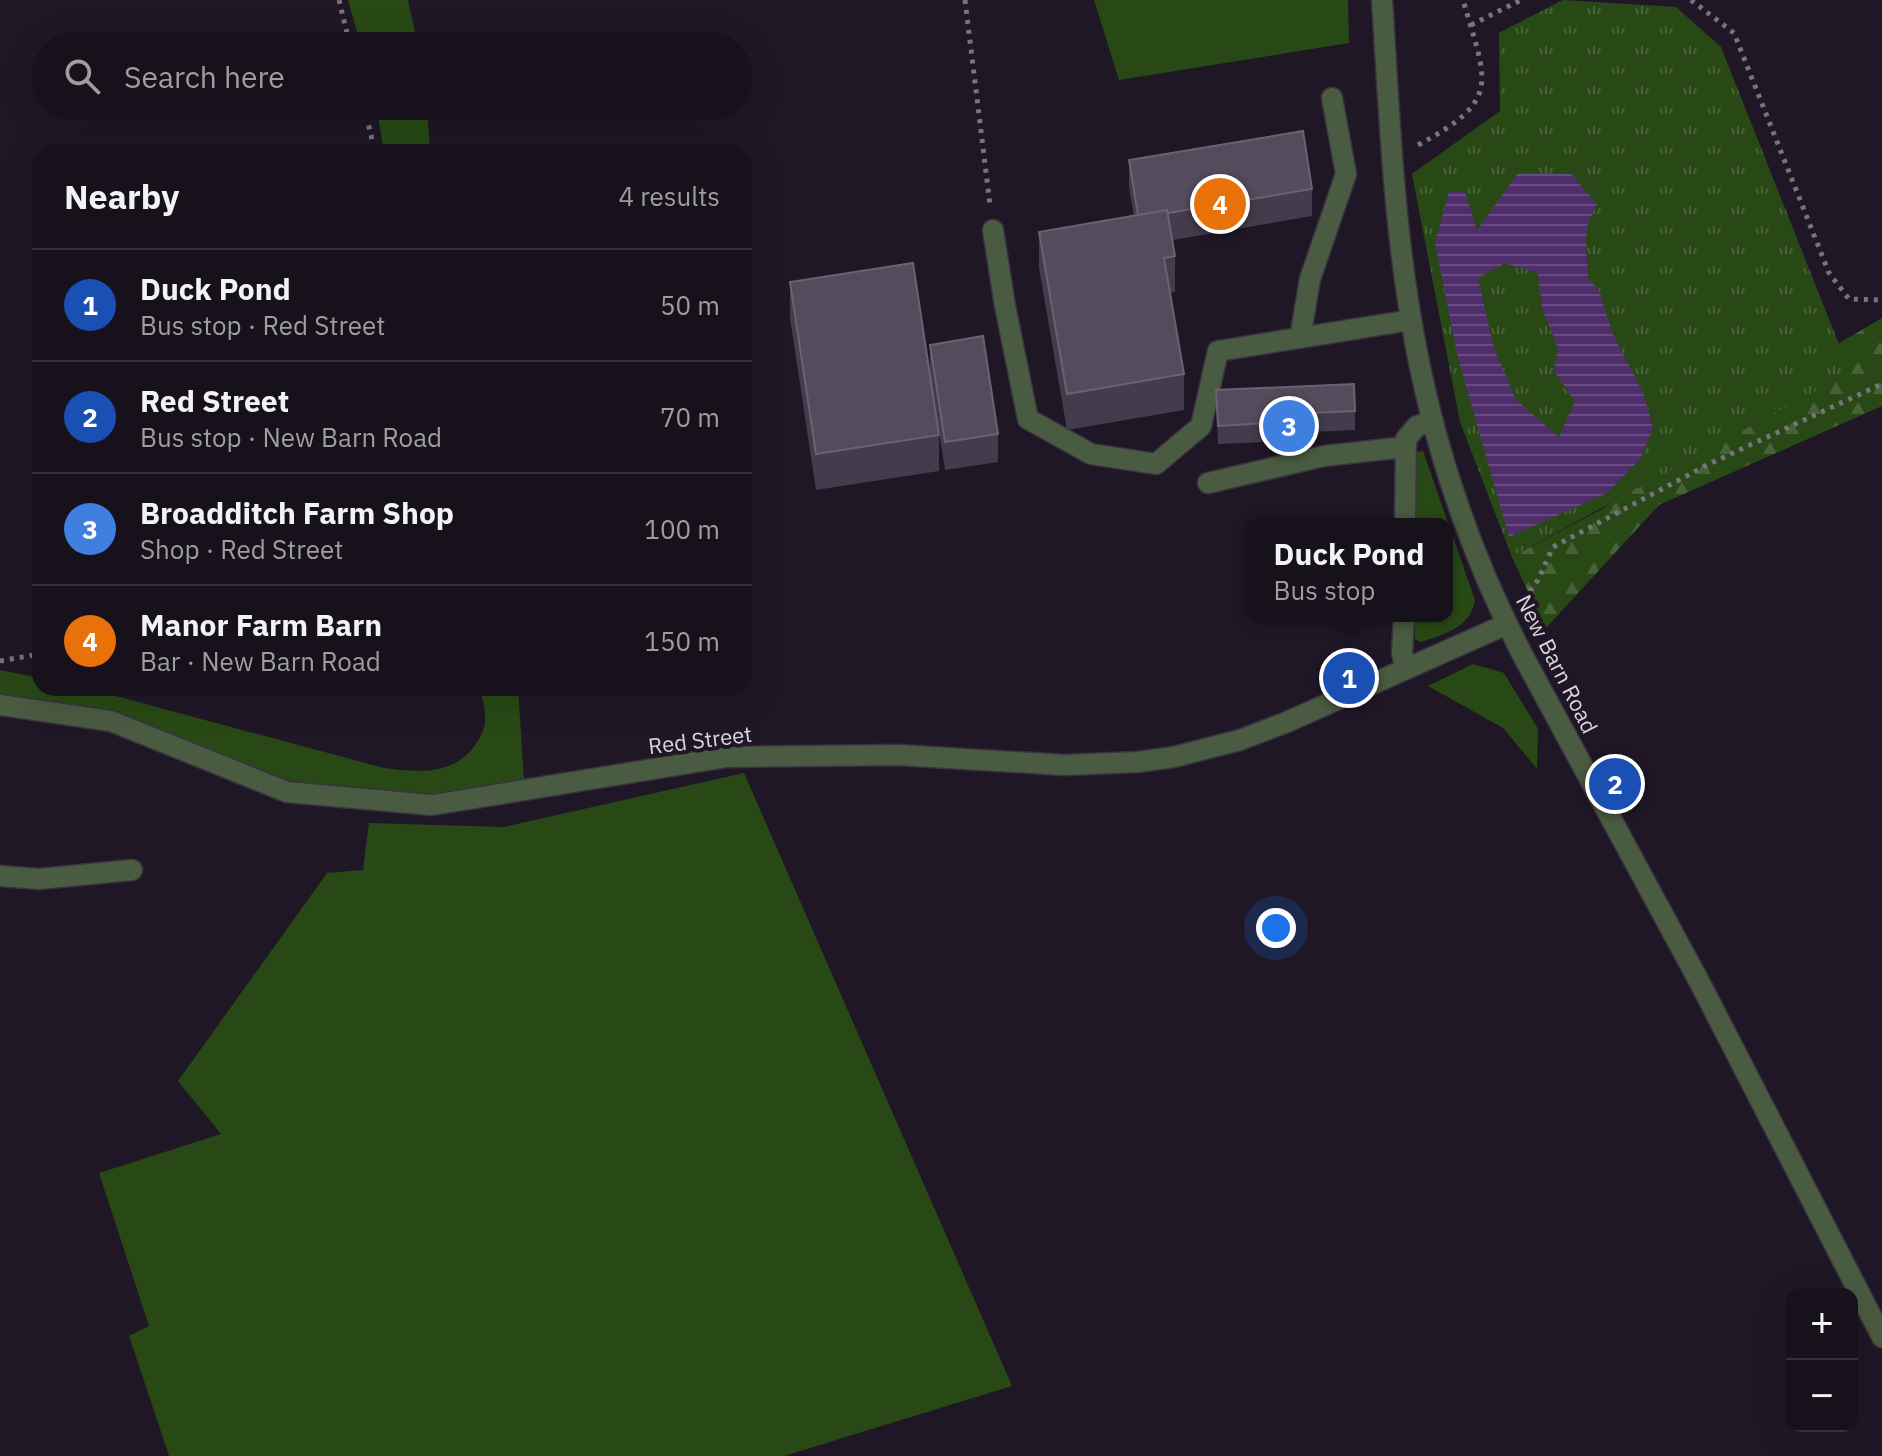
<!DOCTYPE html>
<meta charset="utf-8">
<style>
:root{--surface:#17111c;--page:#201a25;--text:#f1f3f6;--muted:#9e9da3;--line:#36313b;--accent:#80d051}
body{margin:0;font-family:"IBM Plex Sans",sans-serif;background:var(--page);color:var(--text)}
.controls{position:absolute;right:24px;bottom:24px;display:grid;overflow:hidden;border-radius:16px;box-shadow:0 8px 32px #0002}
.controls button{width:72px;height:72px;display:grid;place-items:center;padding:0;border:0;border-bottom:2px solid var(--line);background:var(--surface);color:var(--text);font:40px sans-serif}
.you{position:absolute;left:1276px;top:928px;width:28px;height:28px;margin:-20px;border:6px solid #fff;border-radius:50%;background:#1a73e8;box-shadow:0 0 0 12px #1a73e833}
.badge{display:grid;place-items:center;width:52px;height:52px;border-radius:50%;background:var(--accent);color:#fff;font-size:26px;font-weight:700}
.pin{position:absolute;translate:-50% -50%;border:4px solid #fff;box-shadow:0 2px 8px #0006}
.popup{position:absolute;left:1245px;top:518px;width:208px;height:104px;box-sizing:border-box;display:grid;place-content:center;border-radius:16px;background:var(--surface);filter:drop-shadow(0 2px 6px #0005);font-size:26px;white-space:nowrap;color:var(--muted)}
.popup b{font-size:30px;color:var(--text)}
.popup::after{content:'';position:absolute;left:50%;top:100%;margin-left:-16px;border:16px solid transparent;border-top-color:var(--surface)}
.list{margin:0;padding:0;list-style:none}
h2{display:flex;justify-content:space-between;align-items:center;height:104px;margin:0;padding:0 32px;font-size:34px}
h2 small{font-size:26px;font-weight:400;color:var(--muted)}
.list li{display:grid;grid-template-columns:52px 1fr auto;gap:24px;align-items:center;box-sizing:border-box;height:112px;padding:0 32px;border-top:2px solid var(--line)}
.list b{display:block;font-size:30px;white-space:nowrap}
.list p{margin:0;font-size:26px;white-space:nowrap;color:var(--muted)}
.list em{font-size:26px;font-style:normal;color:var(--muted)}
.icon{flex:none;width:44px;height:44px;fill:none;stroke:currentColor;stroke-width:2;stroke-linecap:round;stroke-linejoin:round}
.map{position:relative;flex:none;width:1882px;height:1456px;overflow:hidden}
.search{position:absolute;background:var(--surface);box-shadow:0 8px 32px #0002;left:32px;top:32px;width:720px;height:88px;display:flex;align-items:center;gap:20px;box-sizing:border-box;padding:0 28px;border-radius:44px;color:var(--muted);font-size:30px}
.panel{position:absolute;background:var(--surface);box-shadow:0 8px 32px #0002;left:32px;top:144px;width:720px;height:552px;border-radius:24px}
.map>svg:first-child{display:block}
</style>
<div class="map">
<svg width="1882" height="1456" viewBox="0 0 1882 1456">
<defs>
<pattern id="forest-firs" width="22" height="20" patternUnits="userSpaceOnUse" patternTransform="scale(2)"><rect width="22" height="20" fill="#284915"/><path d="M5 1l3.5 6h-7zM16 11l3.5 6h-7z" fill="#476237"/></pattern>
<pattern id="park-tufts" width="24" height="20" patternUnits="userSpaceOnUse" patternTransform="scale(2)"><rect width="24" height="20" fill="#284915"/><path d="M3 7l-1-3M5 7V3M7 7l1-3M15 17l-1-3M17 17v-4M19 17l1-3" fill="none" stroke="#476237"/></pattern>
<pattern id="water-rules" width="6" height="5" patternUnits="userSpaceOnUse" patternTransform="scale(2)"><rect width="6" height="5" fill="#4f2e6b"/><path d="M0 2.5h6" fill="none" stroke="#684b80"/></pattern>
</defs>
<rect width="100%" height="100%" fill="#1f1726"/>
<!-- green -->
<path fill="#284915" d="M348,0H408L418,46H361Z
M1094,0H1348L1349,43L1119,80Z
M376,106H427L430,152H384Z
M1423,451L1475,600C1471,627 1444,635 1420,642L1415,639L1414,616H1447V524H1415V455L1417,452Z
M1473,664L1504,673L1538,729L1537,769L1503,728L1428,686Z
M0,670L40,678V688H86L384,768C415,772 451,776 473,748C479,740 485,730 485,720C486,709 482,698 480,688H518L524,780L454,800L300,788L57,706L22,697L0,696Z
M744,773L1012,1386L784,1456H169L129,1336L149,1326L99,1173L221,1134L178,1081L327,873L363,870L369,823L504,827Z"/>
<!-- forest -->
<path fill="url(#forest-firs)" d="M1882,318V406L1659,505L1545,629L1512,557L1604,508L1676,439Z"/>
<!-- park -->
<path fill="url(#park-tufts)" d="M1563,0L1676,7L1721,47L1850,372L1512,557L1460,422L1412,174L1500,111L1499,33Z"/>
<!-- water -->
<path fill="url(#water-rules)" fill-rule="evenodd" d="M1518,173L1571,174L1597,204L1588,223L1586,240L1588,278L1599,291L1613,335L1642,390L1653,427L1641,458L1607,493L1509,537L1458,358L1435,242L1449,191L1465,192L1477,230ZM1505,263L1538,273L1542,308L1558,348L1554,371L1575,401L1559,437L1516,400L1494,348L1478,278Z"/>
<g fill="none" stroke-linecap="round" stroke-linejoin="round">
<!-- minor casing -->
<g stroke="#393240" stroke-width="23">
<path id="minor" d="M1382,0C1389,107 1393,214 1411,319C1430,434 1468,549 1521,652L1700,983L1882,1337
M993,230L1005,306L1028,419L1091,454L1156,464L1201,426L1218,351L1411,320
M1300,338L1310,279L1346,174L1332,98
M1208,483L1324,456L1405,447
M1405,524L1406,439L1417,426L1433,421
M1404,616L1402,653L1406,669
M0,705L111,721L287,792L432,805L727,757L898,755L1065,765L1138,762L1174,757L1240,740L1287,722L1507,624
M0,876L39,879L132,870"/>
</g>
<!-- path -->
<path stroke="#79727f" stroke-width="5" stroke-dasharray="4 6" stroke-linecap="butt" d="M339,0L350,46
M965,0L990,205
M1691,0L1734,33L1829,273L1849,299L1882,300
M1471,25L1521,0
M364,106L375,152
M1418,145C1502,100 1487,83 1463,0
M1524,599L1538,580L1553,547L1709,464L1882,384
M0,661L40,654"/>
<!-- minor -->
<use href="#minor" stroke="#495b40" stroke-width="20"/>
</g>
<!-- wall -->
<path fill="#433c4c" d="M1129,160L1312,189V216L1173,240L1175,256V292L1170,293L1184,374V410L1067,430L1039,268V232L1134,216L1129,188Z
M790,282L930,371V345L998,434V462L945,470L934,400L939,435V471L816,490L790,318Z
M1216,390L1355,411V430L1287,433V441L1218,444Z"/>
<!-- building -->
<path fill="#544c5c" stroke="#696270" stroke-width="2" d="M1303,131L1312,189L1168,213L1167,210L1138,215L1129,160Z
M1167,210L1175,256L1164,258L1184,374L1067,394L1039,232Z
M913,263L939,435L816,454L790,282Z
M983,336L998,434L945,442L930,345Z
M1354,384L1355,411L1286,414L1287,422L1218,426L1216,390Z"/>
<g text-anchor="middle" stroke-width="8" stroke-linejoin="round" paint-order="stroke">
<!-- street labels -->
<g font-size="22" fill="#dad5df" stroke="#1f1726">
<text transform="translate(1557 664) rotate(63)" y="8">New Barn Road</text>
<text transform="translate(700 740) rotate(-7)" y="8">Red Street</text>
</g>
</g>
</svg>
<div class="controls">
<button>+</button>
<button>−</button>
</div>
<div class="you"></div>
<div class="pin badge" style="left:1349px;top:678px;background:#1a4fb4">1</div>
<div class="popup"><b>Duck Pond</b>Bus stop</div>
<div class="pin badge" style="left:1615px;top:784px;background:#1a4fb4">2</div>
<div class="pin badge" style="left:1289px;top:426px;background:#3f7fe0">3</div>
<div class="pin badge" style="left:1220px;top:204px;background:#e8710a">4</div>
<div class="search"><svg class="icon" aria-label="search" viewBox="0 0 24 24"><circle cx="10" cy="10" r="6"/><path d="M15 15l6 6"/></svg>Search here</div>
<section class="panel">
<h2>Nearby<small>4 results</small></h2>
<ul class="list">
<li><span class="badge" style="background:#1a4fb4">1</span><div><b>Duck Pond</b><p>Bus stop · Red Street</p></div><em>50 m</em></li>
<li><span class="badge" style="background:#1a4fb4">2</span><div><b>Red Street</b><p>Bus stop · New Barn Road</p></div><em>70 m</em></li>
<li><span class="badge" style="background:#3f7fe0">3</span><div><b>Broadditch Farm Shop</b><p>Shop · Red Street</p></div><em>100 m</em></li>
<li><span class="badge" style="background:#e8710a">4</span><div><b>Manor Farm Barn</b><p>Bar · New Barn Road</p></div><em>150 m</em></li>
</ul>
</section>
</div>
